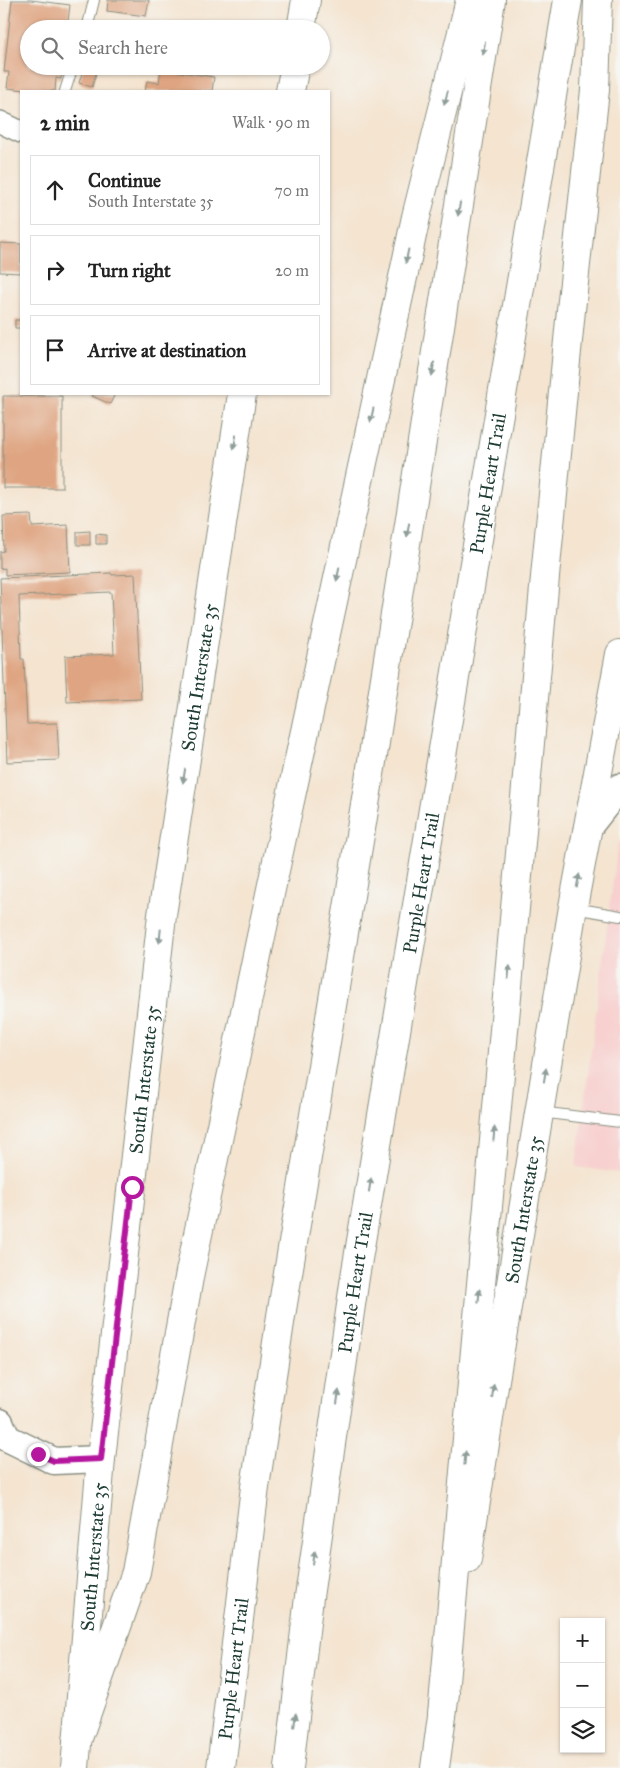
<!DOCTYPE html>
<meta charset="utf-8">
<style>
:root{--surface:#fff;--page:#f2f2f2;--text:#222;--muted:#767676;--line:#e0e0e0}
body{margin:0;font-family:"IM FELL Great Primer",serif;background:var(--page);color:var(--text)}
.controls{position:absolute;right:15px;bottom:15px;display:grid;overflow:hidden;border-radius:0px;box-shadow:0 1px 4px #0004}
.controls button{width:45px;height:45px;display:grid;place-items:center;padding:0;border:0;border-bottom:1px solid var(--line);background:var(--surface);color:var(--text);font:25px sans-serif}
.stop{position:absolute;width:15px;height:15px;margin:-11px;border:4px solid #b5179e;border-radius:50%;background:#fff}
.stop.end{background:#b5179e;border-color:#fff;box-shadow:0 1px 5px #0008}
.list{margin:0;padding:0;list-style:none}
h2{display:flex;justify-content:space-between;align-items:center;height:65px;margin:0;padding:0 20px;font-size:21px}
h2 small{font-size:16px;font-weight:400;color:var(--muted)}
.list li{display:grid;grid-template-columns:32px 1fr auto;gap:15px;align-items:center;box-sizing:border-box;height:70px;margin:0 10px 10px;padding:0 10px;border:1px solid var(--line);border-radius:0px}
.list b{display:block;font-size:19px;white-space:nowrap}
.list p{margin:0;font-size:16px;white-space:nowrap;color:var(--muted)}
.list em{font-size:16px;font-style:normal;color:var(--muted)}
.icon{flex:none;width:28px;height:28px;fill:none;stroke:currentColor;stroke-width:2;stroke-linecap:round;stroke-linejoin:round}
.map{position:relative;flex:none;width:620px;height:1768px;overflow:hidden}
.search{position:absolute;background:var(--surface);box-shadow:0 1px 4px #0004;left:20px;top:20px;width:310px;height:55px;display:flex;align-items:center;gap:12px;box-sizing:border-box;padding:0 18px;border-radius:28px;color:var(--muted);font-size:19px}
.panel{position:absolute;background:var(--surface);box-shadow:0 1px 4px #0004;left:20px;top:90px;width:310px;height:305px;border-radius:0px}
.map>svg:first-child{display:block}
</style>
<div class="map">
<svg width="620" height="1768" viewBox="0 0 620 1768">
<rect width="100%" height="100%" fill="#f6f6f2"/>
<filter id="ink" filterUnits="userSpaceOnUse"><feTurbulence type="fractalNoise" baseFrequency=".02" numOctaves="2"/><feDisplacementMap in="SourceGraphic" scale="10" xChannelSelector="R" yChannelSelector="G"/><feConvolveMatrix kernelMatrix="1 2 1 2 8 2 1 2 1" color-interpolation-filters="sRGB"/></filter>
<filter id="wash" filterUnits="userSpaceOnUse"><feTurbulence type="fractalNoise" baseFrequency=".0096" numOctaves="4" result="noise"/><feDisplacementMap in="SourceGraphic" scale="20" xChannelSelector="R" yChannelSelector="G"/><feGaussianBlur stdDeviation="1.12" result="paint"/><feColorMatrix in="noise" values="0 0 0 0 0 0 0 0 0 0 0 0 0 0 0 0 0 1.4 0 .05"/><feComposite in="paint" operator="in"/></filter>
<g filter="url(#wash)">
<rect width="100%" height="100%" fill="#f4e4d0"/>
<!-- built -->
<path fill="#f7d0cf" d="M620,841V1173L576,1167L618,843Z"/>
<g id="blocks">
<!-- building -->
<path fill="#dfa582" d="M12,0H31L70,5L67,29H29V66H63L61,79L56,78L55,91H34L7,88L9,72H4Z
M108,0H149L146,16L107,11Z
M84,66L97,70L92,87L79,83Z
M161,69L214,77L212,91H145L147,81L159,83Z
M0,243L21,244V273L0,272Z
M15,320H21V328H15Z
M93,394H115L110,404L92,396Z
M3,396H62V488H3Z
M31,515L32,527L68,525L70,572L5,575V568L0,569V552L4,551L3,516Z
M90,531V545H77V532Z
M96,534L106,535V544H96Z
M111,573L112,575L135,574L141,699L67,702L65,656L114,654L111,592L19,596L21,659H24L27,724L57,723L59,760L7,762L0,578Z"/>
</g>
</g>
<g filter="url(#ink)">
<use href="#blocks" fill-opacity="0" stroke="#8a9082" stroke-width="1"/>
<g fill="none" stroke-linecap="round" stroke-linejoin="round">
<!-- service casing -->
<g stroke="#8a9082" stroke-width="12">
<path id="service" d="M87,29L94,0
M65,91L73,66
M574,908L620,916
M540,1112L620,1122"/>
</g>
<!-- minor casing -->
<g stroke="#8a9082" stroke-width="24">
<path id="minor" d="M0,122L21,132"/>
</g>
<!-- tertiary casing -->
<g stroke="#8a9082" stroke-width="29">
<path id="tertiary" d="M587,829L620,787
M0,1422L7,1438L54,1461L101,1459"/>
</g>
<!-- secondary casing -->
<g stroke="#8a9082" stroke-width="30">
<g id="secondary">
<path d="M301,29L306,0"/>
<path d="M290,91L295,66"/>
<path id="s1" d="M467,1559L495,1380L573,907L620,654"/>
<path id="s2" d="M75,1768L101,1459L162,915L242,394"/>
<path d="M435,1768L445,1693"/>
</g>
</g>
<!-- motorway casing -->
<g stroke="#8a9082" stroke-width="30">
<g id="motorway">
<path d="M442,1715L546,566L571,310L595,90L598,0"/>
<path d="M77,1741L136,1572L190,1272L277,861L416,217L470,0"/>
<path id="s3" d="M221,1768L255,1487L281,1316L371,768L491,0"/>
<path id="s4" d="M289,1768L309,1597L355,1277L568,0"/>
</g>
</g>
<!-- service -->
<use href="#service" stroke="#fff" stroke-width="10"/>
<!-- minor -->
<use href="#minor" stroke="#fff" stroke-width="21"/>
<!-- tertiary -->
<use href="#tertiary" stroke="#fff" stroke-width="26"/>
<!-- secondary -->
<use href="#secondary" stroke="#fff" stroke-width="28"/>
<!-- motorway -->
<use href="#motorway" stroke="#fff" stroke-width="28"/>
</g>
<!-- one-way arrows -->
<defs><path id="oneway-solid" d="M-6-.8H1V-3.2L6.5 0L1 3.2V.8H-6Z" transform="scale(1.25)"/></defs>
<g fill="#8f9e9a">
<use href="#oneway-solid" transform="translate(484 48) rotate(99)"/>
<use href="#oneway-solid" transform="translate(446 98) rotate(104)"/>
<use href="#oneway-solid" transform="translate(459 209) rotate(99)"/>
<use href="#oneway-solid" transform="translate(407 256) rotate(102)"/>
<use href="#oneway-solid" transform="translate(433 369) rotate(99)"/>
<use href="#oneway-solid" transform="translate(372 415) rotate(102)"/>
<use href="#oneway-solid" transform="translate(235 442) rotate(99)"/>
<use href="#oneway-solid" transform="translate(408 530) rotate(99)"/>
<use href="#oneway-solid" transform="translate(338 574) rotate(102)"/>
<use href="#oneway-solid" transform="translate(184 776) rotate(99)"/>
<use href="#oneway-solid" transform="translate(578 881) rotate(-79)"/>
<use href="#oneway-solid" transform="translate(160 936) rotate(96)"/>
<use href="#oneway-solid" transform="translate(509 972) rotate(-85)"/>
<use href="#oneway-solid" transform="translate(545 1075) rotate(-81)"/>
<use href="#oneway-solid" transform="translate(494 1134) rotate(-85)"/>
<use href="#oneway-solid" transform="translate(370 1185) rotate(-81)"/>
<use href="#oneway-solid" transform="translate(479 1296) rotate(-85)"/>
<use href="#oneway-solid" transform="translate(493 1391) rotate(-82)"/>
<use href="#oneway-solid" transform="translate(338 1397) rotate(-82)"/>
<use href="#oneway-solid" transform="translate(465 1458) rotate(-85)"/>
<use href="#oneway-solid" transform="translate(314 1558) rotate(-82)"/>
<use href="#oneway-solid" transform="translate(295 1720) rotate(-83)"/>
</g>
</g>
<g fill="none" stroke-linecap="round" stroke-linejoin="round" filter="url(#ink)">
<!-- route -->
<path stroke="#b5179e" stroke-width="6" d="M38,1454L54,1461L101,1459L132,1187"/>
</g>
<g text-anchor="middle" stroke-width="5" stroke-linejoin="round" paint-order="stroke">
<!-- street labels -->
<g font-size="19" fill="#1f3d34" stroke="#f6f6f2">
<text dy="7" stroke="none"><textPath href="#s4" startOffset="1300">Purple Heart Trail</textPath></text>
<text dy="7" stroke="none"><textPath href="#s2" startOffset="1098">South Interstate 35</textPath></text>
<text dy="7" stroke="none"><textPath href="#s4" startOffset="895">Purple Heart Trail</textPath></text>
<text dy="7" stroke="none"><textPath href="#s2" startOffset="692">South Interstate 35</textPath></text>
<text dy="7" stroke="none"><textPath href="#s1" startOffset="354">South Interstate 35</textPath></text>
<text dy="7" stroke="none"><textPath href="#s4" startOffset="490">Purple Heart Trail</textPath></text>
<text dy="7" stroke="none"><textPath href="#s2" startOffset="212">South Interstate 35</textPath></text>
<text dy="7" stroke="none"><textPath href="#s3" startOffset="100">Purple Heart Trail</textPath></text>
</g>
</g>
</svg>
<div class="controls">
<button>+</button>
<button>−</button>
<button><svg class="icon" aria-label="layers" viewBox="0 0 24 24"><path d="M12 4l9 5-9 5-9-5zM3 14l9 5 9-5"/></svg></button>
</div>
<div class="stop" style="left:132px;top:1187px"></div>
<div class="stop end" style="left:38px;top:1454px"></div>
<div class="search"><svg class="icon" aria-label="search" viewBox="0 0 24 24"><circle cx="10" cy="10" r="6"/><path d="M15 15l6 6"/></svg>Search here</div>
<section class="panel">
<h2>2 min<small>Walk · 90 m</small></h2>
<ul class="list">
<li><svg class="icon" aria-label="ahead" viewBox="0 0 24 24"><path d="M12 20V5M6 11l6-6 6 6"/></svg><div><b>Continue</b><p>South Interstate 35</p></div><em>70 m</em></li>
<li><svg class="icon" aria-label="right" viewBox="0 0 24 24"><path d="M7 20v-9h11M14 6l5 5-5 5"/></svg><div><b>Turn right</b></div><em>20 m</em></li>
<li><svg class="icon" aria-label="arrive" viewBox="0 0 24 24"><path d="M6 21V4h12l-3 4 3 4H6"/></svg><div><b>Arrive at destination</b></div></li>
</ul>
</section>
</div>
